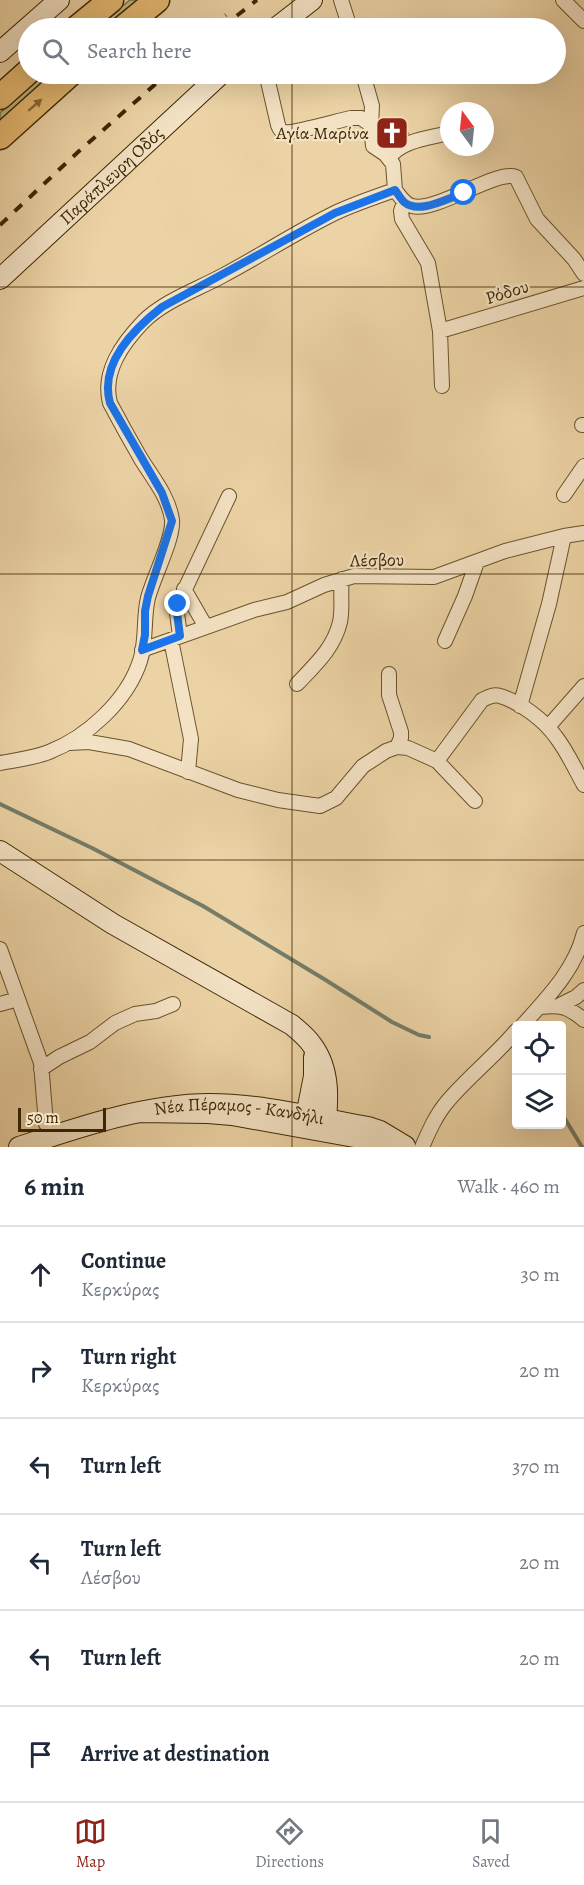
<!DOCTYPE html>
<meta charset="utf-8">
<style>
:root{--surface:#fff;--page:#f2f2f3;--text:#1f2937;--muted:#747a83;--line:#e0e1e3;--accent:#8f2418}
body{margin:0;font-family:Alegreya,serif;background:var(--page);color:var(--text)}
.controls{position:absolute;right:18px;bottom:18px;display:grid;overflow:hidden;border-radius:6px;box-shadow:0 6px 24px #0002}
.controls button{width:54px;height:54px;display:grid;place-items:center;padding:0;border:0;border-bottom:2px solid var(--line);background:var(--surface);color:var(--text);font:30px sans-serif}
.compass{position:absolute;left:440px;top:102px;width:54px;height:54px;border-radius:50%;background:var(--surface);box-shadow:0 6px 24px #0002;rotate:345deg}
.scale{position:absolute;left:18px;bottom:15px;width:88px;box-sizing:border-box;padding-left:6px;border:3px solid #3e2704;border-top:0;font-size:16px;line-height:21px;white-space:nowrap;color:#3e2704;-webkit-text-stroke:4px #f3e2c4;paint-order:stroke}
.stop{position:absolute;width:18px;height:18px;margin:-14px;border:4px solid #1a73e8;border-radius:50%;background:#fff}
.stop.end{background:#1a73e8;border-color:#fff;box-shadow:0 2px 6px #0008}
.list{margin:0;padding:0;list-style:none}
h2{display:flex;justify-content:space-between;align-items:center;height:78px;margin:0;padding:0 24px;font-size:26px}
h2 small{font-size:20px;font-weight:400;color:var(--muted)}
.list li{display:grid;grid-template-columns:39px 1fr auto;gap:18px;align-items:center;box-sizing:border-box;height:96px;padding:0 24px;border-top:2px solid var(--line)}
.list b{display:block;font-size:22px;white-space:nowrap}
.list p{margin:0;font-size:20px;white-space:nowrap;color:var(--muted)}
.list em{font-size:20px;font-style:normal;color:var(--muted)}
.icon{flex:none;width:33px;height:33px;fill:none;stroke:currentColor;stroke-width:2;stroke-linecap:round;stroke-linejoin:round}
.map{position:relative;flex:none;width:584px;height:1147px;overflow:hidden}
.search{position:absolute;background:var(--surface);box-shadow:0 6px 24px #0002;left:18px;right:18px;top:18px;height:66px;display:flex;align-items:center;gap:15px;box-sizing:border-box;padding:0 21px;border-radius:33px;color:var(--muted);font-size:22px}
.sheet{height:654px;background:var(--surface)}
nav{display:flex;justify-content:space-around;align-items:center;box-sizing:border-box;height:84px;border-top:2px solid var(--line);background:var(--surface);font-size:16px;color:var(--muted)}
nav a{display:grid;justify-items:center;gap:3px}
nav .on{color:var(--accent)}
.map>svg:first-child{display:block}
</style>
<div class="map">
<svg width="584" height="1147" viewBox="0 0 584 1147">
<defs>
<pattern id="grass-tufts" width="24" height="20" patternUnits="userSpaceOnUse" patternTransform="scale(1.5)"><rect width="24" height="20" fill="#babc85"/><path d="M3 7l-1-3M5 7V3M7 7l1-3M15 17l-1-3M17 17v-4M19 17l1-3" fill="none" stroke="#99996b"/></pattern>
<pattern id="building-back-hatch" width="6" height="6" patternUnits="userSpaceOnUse" patternTransform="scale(1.5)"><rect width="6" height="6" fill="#c9855d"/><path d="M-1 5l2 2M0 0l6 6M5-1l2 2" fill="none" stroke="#a56d4b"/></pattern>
</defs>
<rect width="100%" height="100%" fill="#ecd3a5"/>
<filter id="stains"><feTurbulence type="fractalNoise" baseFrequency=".00333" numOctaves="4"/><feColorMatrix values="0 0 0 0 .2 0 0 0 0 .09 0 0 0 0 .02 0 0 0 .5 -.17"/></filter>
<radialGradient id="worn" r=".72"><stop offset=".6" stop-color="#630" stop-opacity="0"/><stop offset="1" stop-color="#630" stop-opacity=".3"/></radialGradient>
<!-- grass -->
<path fill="url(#grass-tufts)" stroke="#7c7244" stroke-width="1.5" d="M130,0H140L105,28H95Z
M44,74H54L0,121V113Z"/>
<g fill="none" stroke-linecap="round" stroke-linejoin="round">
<!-- stream -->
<path stroke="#757d69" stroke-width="4" d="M0,804L92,848L203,906L324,979L392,1022L419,1035L429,1037
M562,1114L582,1147"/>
</g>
<!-- building -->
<path fill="url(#building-back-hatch)" stroke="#3e2704" stroke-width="1.5" d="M403,118L408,134L387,145L382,141L380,126Z"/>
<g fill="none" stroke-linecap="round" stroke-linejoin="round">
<!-- street casing -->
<g stroke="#6a522c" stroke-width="16">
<path id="street" d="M341,0L350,28
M563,0L584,21
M363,74L372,106L371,125L373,146L385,154L393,164L395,190
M267,77L278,125C279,128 280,131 284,132C292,134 340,120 351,118H361L371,125
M389,158C401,140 430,138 449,133
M395,190C400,196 404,204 412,206C436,213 496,169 516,177L537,219L574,259L584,274
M404,202L401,211L402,219L428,263L440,331L442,386
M440,331L584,288
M582,425H584
M564,495L584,466
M184,589L206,627
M180,636L177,613L178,604L229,496
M171,640L191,739L188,772
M445,641L465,596L477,562
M142,650L254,610L287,602L324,585L354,576L434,577L505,551L564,536L584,533
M389,674V695L401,732V738L397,747
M297,684C315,665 334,648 340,622C343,608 340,593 342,579
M520,706L549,604L564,536
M548,727L584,686
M69,743L89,742L129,749L238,790L278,800L320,806L336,798L363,766L386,751L397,747L408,748L437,761
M0,763C16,760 34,758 49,752C87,737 127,701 140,661C147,640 143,618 148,598C153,578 174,538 172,520C169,497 152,477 141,459C130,440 120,422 110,403C102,372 122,344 143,322C164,301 196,290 222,276C260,256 296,232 335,213C354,204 375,197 395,190
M475,801L437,761L482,700C488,697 493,694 500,696C520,702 544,720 556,737C567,751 575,769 584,785
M0,949L41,1063L46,1124
M0,1004L18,999
M560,1005L576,997L584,990
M540,1007C561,1005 567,1006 584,1020
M522,1026C547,998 575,970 584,933
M41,1069L59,1057L90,1042L115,1023L135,1014L156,1011L173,1004
M422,1147C429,1131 436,1115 447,1102C468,1077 495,1056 516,1031"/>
</g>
<!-- secondary casing -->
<g stroke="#3e2704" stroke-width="22">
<g id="secondary">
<path d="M276,28L312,0"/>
<path d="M0,52L59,0"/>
<path id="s1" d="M0,279L221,74"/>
<path d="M0,851L113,924L292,1025C299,1031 307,1037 312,1045C331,1070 328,1102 325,1131"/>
<path d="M304,1127L314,1076V1057"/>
<path id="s2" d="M19,1147C79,1127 147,1104 210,1104C261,1104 317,1118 368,1127L380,1131L405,1146L232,1115L208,1113L140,1112"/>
</g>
</g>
<!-- highway casing -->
<g stroke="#3e2704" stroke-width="27">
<path id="highway" d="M77,28L111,0
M123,28L157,0
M0,97L28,72
M0,137L70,74"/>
</g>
<!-- street -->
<use href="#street" stroke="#f3e2c4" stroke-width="14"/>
<!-- secondary -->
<use href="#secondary" stroke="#f3e2c4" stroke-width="20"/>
<!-- highway -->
<use href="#highway" stroke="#e6ba72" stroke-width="24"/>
<!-- rail -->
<path stroke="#3e2704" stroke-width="4" stroke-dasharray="10 10" stroke-linecap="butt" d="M210,28L226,15
M221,28L257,0
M0,225L78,152L167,74"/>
</g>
<!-- one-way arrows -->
<defs><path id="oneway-solid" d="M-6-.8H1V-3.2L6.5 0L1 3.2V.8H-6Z" transform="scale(1.5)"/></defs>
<use fill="#8a6935" href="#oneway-solid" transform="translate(35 105) rotate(-41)"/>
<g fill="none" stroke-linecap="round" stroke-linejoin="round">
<!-- route -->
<path stroke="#1a73e8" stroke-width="8" d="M178,604L177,613L180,636L142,650L145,635V611L148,596L172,521L162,493L110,403C99,363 134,329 162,307L335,213L395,190C398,194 401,199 404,202C419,215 448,198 464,193"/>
</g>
<!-- grid -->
<path fill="none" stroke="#3e2704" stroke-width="1.5" stroke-opacity="0.55" d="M292,0V28M292,74V1147M0,287H584M0,574H584M0,860H584"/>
<!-- icons -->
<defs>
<g id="church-square" transform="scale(1.725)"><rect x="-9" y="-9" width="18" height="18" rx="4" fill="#8f2418" stroke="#f3e2c4"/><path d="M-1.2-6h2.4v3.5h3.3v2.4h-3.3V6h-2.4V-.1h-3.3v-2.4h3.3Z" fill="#fff"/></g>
</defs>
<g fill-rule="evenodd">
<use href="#church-square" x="392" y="133"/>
</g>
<g text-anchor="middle" stroke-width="4.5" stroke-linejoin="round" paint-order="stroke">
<!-- poi labels -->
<g font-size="18" fill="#3e2704" stroke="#f3e2c4" text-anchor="end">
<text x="369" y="139">Αγία Μαρίνα</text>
</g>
<!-- street labels -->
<g font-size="18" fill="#3e2704" stroke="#f3e2c4">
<text dy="6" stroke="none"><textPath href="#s1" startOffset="152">Παράπλευρη Οδός</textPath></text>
<text transform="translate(507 292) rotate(-17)" y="6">Ρόδου</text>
<text transform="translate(377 560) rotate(-1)" y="6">Λέσβου</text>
<text dy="6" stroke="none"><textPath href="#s2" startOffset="226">Νέα Πέραμος - Κανδήλι</textPath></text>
</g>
</g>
<rect width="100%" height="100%" filter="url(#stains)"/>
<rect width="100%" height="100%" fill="url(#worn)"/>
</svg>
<div class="controls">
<button><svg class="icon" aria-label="locate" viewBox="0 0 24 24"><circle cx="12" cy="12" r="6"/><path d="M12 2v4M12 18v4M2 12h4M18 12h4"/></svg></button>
<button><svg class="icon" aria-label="layers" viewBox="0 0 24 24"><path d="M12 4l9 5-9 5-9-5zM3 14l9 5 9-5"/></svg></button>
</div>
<svg class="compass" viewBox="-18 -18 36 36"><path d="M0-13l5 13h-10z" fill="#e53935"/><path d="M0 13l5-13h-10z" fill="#747a83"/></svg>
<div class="scale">50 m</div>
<div class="stop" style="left:464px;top:193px"></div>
<div class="stop end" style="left:178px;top:604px"></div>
<div class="search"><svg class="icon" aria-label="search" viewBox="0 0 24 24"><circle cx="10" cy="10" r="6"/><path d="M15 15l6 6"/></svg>Search here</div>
</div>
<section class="sheet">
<h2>6 min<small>Walk · 460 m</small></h2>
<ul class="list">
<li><svg class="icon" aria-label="ahead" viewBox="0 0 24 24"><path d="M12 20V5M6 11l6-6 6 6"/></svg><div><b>Continue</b><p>Κερκύρας</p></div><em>30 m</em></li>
<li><svg class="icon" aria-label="right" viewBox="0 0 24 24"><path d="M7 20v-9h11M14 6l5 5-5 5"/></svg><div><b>Turn right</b><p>Κερκύρας</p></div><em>20 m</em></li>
<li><svg class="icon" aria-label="left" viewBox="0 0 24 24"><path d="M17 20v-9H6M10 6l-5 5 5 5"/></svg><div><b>Turn left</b></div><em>370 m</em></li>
<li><svg class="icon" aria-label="left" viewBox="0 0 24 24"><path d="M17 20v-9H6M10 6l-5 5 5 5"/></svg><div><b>Turn left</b><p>Λέσβου</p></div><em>20 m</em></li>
<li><svg class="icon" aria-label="left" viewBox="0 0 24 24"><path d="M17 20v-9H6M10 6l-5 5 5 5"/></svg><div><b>Turn left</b></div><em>20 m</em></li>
<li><svg class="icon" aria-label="arrive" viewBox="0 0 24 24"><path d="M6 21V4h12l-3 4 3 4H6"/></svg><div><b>Arrive at destination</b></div></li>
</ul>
</section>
<nav>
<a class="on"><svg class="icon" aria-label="map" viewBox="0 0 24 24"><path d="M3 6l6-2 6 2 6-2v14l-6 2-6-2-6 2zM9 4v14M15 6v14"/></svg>Map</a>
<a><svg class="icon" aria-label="directions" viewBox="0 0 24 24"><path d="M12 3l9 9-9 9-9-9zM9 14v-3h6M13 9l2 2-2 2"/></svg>Directions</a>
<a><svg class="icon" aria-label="saved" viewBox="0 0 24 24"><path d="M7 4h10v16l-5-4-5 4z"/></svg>Saved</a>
</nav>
